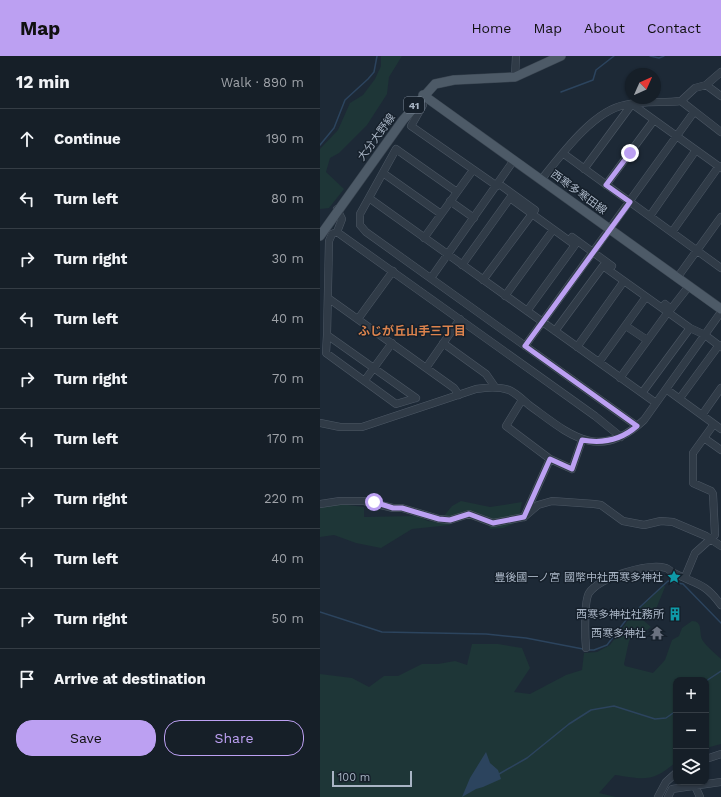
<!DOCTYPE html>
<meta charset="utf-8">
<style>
:root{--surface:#161f28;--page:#1f2730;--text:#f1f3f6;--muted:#9ea2a8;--line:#353d45;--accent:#bca0f2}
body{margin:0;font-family:"Work Sans","Noto Sans JP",sans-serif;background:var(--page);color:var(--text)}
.controls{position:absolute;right:12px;bottom:12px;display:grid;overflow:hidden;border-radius:8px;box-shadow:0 1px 3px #0004}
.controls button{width:36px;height:36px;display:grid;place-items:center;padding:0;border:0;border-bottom:1px solid var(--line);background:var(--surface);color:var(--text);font:20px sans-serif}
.compass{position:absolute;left:305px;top:12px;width:36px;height:36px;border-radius:50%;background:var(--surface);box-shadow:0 1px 3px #0004;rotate:45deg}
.scale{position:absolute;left:12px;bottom:10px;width:80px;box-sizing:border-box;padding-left:4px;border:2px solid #a9b5c5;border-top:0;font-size:11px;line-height:14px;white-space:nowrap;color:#a9b5c5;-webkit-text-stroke:3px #16202b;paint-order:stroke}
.stop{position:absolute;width:12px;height:12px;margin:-9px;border:3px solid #bca0f2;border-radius:50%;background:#fff}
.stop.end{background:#bca0f2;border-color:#fff;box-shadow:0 1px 4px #0008}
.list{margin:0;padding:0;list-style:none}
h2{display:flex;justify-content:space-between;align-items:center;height:52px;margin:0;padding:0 16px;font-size:17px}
h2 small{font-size:13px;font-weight:400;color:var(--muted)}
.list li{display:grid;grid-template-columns:26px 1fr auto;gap:12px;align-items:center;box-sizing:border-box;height:60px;padding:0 16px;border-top:1px solid var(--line)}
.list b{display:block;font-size:15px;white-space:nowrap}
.list em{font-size:13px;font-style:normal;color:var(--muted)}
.actions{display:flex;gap:8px;padding:12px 16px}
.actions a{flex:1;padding:9px 0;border:1px solid var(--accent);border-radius:16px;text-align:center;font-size:14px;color:var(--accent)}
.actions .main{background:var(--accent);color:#111}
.icon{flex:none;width:22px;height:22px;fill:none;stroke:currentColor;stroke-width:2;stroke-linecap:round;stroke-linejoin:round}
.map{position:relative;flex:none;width:401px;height:741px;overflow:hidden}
header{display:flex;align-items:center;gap:24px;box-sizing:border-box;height:56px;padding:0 20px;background:var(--accent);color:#111}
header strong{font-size:19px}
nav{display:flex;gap:22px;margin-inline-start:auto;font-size:14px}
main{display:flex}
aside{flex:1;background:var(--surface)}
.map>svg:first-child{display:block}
</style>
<header>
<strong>Map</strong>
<nav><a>Home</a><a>Map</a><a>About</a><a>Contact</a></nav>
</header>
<main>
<aside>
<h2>12 min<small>Walk · 890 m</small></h2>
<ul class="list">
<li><svg class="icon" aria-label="ahead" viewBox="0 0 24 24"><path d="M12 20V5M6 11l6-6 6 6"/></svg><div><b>Continue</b></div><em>190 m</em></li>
<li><svg class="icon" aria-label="left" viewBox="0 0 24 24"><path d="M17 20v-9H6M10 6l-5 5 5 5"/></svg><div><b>Turn left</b></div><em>80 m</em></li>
<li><svg class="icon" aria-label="right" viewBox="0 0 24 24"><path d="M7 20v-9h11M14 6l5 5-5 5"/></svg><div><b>Turn right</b></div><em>30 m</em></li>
<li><svg class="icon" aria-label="left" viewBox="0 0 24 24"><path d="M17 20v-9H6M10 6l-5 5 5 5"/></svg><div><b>Turn left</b></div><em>40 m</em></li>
<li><svg class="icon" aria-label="right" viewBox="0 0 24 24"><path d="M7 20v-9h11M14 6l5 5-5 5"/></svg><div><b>Turn right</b></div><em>70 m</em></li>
<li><svg class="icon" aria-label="left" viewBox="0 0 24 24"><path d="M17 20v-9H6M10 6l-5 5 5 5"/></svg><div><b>Turn left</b></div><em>170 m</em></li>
<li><svg class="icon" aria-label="right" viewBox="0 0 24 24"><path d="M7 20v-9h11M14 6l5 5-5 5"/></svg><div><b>Turn right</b></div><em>220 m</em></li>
<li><svg class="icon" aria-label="left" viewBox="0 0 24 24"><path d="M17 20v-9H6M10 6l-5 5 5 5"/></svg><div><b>Turn left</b></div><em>40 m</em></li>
<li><svg class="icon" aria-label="right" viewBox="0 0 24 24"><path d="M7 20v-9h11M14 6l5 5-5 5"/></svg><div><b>Turn right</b></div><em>50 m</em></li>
<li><svg class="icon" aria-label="arrive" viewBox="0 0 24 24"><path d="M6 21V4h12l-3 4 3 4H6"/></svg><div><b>Arrive at destination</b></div></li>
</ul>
<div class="actions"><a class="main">Save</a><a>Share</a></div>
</aside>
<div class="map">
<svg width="401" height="741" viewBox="0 0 401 741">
<rect width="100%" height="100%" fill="#1d2936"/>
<!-- green -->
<path fill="#1e3637" d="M61,0H82L69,21L67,38L47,69L19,97L10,102L6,116L24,133L9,152L0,153V93L18,74L30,47L43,39L55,23L61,10Z
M141,445L170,451L202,446L198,466L183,472L170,473L166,460L153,455L140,457L130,469L92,473L61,492L36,487L14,479L0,481V452L20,448L44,451V461L97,460L108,465L119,466L132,450Z
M344,529L345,531L336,553L328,554L323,561V564L331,571L327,574L317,573L309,585L304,608L305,610L333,617L345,604L352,584L359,580L362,572L372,565C384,565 378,578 383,585C387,591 396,598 401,603V688L386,692V624H356V706C332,727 324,723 295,719L279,737L296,741H0V618L32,622L49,631L64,620H78L102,608H118L135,605L147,609L152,588H178L202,592L210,612L194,636L210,638L246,619L262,614L264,597L277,596L290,589L309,563Z"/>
<!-- water -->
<path fill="#2c445e" d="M166,696L170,707L178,714L181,723L163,731L156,733L142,741L150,722Z"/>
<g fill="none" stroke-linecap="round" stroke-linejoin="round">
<!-- stream -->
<path stroke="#2c445e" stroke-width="1.5" d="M330,0L339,2L344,0
M241,36L273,24L276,14L294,0
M0,89L14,72L25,44L48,23L54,16L57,0
M0,556L62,576L166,578L206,582L263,593
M267,594H274L287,589L306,564L348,525L363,528L401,567
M386,625L401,615
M179,718L207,702L249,668L271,654L294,650L335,663L346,662L356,655"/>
<!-- minor casing -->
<g stroke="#4d5865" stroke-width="8">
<path id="minor" d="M195,21L196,0
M386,29L401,40
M103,39V49L91,70L177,130
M361,45L375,32L386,29L401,16
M244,98L401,212
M264,113L312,48L401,112
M63,117L121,158
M221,124C241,99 274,54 305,49C323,45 343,47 361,45L401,76
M179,128L215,154
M286,129L334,64
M137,136L76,93L40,158V169L46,176L317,370
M49,142L336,347
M130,145L154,162
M17,153L22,163L17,176L275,360L301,381
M330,160L376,94
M17,176L12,178L9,185L7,279L96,342
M352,176L399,110
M252,181L292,210
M104,182L153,114
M142,209L190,142L255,189L207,255
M111,222L194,104
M357,222L401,161
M163,224L212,158
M185,240L233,174
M8,242L134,332L139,339
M345,248L351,253L369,230
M38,263L73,215
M306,270L327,284
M370,272L385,279L401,291
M235,275L283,210L370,272L322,337
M7,279L6,297L76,348L96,342
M123,287L166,318L175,331
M205,290L374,56
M257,291L304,225
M279,306L326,241
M106,312L140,263
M300,322L348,256
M45,324L72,287
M346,333L401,373
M360,342L399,289
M202,344L186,370L230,403L252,413L262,384
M382,359L401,332
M0,367L20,371H42L156,333C167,331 178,330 189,334C196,337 203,344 209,349C249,378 278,407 324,364L401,256
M384,382L401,394
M0,448L20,445H44L73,452H82L119,463L130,464L149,458L173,467L204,461L218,449L232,445L274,448L281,449L303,465L324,469L341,465L353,466L386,480L401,490
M204,461L230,403
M365,521L375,497L395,479L393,438L391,435L373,427V397L394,368
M266,592C265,581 264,545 269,537C280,521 328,507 346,512C349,513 351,516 354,517C377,529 384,526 401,549
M386,703L401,698
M375,730L380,741
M338,741L346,726L356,717
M348,741L352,733L401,726"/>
</g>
<!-- major casing -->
<g stroke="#394450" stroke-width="10">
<path id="major" d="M103,39L401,253
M0,180L83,64L115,28L134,24L195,21L241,0"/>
</g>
<!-- minor -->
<use href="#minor" stroke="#303b47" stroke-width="7"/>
<!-- major -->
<use href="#major" stroke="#4d5a67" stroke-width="9"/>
</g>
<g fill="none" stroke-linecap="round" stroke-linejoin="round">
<!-- route -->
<path stroke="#bca0f2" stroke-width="5" d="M54,446L73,452H82L119,463L130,464L149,458L173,467L204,461L230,403L252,413L262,384C283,388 301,384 317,370L205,290L310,146L286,129L310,97"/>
</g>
<!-- icons -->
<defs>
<g id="sight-bare" transform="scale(1.08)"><path d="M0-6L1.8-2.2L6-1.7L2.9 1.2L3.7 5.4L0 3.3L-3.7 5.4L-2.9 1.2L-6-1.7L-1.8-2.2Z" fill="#0f9aa8" stroke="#16202b" stroke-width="2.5" paint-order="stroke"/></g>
<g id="building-bare" transform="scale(1.08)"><path d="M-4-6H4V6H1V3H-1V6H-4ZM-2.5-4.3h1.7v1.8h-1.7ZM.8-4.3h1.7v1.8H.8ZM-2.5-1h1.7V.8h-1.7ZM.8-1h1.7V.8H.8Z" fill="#0f9aa8" stroke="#16202b" stroke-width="2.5" paint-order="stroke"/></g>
<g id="temple-bare" transform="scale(1.08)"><path d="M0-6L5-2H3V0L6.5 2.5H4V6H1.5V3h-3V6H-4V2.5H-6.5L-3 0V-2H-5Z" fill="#6b7280" stroke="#16202b" stroke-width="2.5" paint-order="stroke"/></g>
</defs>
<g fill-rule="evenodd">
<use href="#sight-bare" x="354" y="521"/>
<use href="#building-bare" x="355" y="558"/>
<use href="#temple-bare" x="337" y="577"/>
</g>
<g text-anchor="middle" stroke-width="3" stroke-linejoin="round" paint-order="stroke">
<!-- shield labels -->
<rect fill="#16202b" stroke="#7d8897" stroke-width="1" x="84" y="41" width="20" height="16" rx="3"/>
<g font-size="10" font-weight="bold" fill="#a9b5c5">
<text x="94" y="53">41</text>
</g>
<!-- street labels -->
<g font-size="11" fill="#a9b5c5" stroke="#16202b">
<text transform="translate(56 81) rotate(-54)" y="4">大分大野線</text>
<text transform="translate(259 136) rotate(36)" y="4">西寒多寒田線</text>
</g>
<!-- poi labels -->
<g font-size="11" fill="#a9b5c5" stroke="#16202b" text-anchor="end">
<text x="343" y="525">豊後國一ノ宮 國幣中社西寒多神社</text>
<text x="344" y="562">西寒多神社社務所</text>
<text x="326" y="581">西寒多神社</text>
</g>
<!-- neighbourhood labels -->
<g font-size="12" font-weight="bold" fill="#dc834d" stroke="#16202b">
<text x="92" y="279">ふじが丘山手三丁目</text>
</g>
</g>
</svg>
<div class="controls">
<button>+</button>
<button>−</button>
<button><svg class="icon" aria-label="layers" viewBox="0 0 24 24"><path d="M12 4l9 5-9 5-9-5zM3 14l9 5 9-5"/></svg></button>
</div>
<svg class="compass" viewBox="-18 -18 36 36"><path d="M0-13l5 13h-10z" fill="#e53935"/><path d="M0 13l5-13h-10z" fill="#9ea2a8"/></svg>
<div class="scale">100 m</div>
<div class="stop" style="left:54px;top:446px"></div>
<div class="stop end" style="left:310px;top:97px"></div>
</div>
</main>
